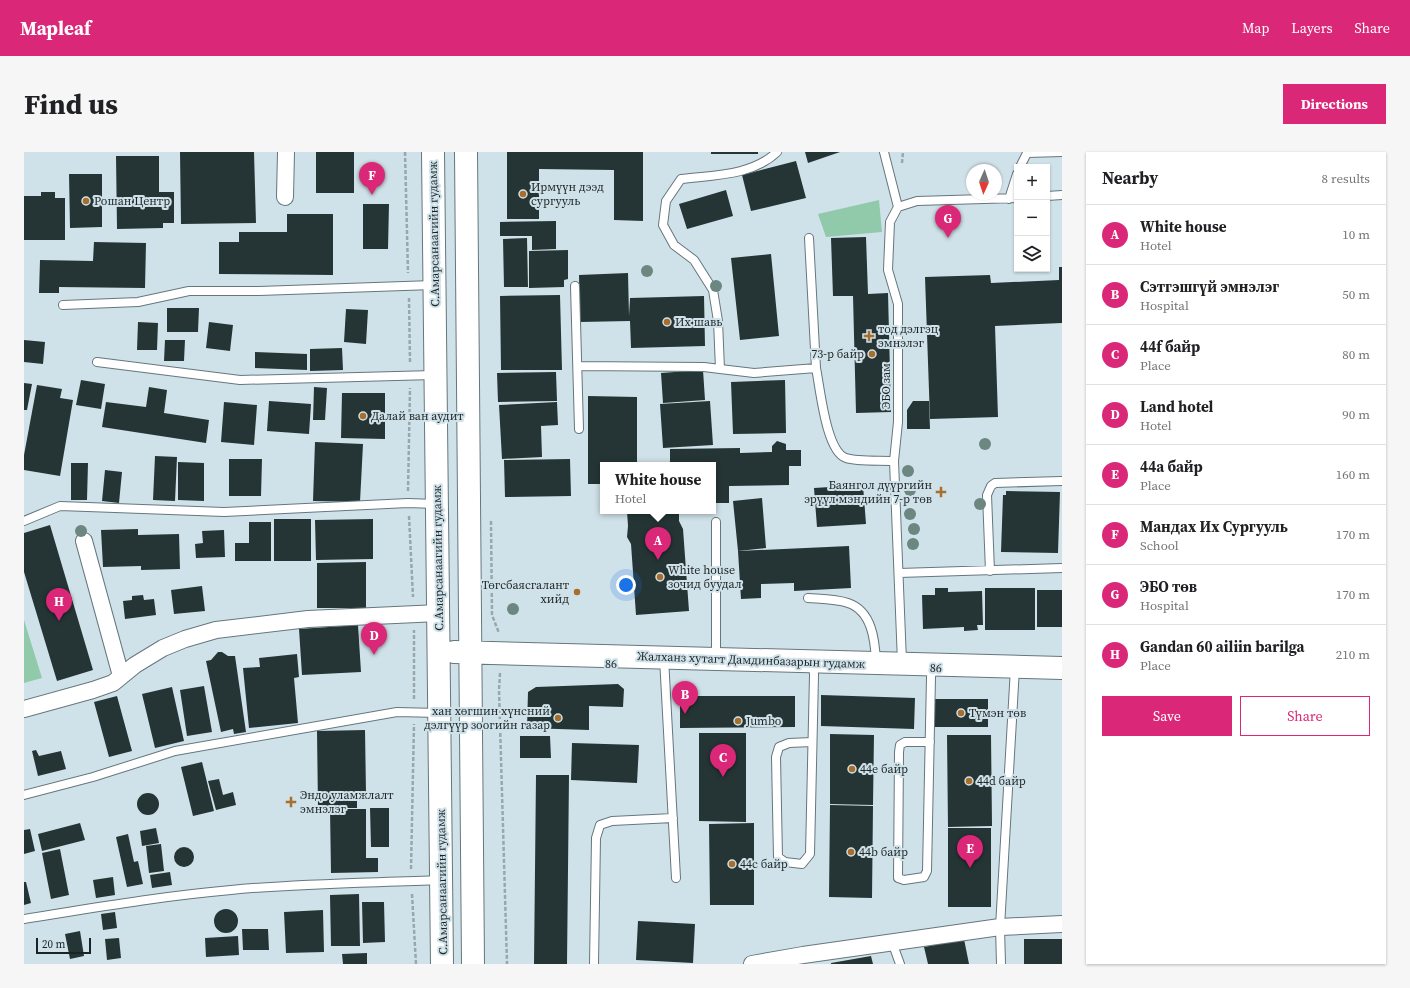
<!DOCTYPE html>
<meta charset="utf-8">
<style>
:root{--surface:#fff;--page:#f6f6f6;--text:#202124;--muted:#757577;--line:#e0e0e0;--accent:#db2777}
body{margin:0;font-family:"Source Serif 4",serif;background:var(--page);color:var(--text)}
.controls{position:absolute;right:12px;top:12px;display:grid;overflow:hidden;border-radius:0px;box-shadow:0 1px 3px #0004}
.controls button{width:36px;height:36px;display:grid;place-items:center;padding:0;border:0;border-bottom:1px solid var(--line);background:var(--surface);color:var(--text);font:20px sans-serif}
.compass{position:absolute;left:942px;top:12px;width:36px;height:36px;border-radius:50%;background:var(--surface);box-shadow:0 1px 3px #0004;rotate:183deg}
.scale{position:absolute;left:12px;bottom:10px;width:55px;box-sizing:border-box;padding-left:4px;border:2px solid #1c2325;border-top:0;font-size:11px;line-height:14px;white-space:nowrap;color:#1c2325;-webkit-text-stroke:3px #d0e2e9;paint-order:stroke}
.you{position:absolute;left:602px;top:433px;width:14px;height:14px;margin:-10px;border:3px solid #fff;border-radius:50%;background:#1a73e8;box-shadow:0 0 0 6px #1a73e833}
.badge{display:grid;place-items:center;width:26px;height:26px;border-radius:50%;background:var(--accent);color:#fff;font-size:13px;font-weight:700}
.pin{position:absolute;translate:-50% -33px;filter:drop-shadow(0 1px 2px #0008)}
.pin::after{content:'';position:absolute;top:21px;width:14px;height:12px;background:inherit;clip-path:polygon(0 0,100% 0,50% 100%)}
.popup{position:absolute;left:576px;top:310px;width:116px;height:52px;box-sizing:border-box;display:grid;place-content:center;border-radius:0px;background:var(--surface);filter:drop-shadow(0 1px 3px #0005);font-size:13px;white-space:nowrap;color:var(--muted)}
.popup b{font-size:15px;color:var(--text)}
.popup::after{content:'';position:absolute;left:50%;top:100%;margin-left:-8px;border:8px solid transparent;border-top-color:var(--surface)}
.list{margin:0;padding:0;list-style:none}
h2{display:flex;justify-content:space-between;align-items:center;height:52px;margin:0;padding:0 16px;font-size:17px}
h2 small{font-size:13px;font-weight:400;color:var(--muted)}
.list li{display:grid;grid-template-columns:26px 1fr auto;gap:12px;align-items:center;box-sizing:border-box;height:60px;padding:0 16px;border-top:1px solid var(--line)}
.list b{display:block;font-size:15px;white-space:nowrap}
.list p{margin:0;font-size:13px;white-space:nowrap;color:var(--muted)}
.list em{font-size:13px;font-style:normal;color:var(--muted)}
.actions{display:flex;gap:8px;padding:12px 16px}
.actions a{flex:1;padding:9px 0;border:1px solid var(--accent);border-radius:0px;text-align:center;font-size:14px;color:var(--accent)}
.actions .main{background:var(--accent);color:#fff}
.icon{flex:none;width:22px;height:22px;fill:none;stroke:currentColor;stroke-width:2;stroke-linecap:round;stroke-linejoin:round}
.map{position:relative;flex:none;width:1038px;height:812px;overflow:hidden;border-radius:0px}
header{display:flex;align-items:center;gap:24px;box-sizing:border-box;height:56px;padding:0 20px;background:var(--accent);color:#fff}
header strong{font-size:19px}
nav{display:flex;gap:22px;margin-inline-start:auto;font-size:14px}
.intro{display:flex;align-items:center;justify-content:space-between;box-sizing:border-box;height:96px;padding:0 24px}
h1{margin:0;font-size:28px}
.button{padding:10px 18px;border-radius:0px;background:var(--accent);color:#fff;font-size:14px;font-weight:700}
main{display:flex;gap:24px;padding:0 24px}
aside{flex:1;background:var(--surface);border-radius:0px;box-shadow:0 1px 3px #0004}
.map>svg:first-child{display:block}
</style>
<header>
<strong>Mapleaf</strong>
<nav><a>Map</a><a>Layers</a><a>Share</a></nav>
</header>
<div class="intro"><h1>Find us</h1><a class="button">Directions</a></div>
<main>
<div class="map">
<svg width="1038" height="812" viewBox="0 0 1038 812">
<rect width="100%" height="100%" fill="#d0e2e9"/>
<!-- green -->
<path fill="#91c9ab" d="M855,48L858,80L802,85L794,62Z
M0,468L18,526L0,531Z"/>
<!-- building -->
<path fill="#253535" d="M156,0H230L232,71L157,72Z
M292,0H330V41H292Z
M483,0H619V69L590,68V18L515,17V67H483Z
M687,0H734V2H687Z
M781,0H816L784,11Z
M92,4H135V40H150V71H139V76L93,77Z
M772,9L782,46L727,59L718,23Z
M45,22H78V75L46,76Z
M702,38L709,64L663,77L655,52Z
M17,40H31V46H41V88H0V44H17Z
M339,52H365L364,97H339Z
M263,62H309V123L195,122V90H215V80H263Z
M532,69V97L508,98V84H476V70Z
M842,85L844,142L864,141L867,260L832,261L829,144H809L807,86Z
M503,86L504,135H480L479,87Z
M70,90L122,91L121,136L35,135V141H15L16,108L69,109Z
M544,98V127L540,128V135L505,136V99Z
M747,102L755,184L716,188L707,106Z
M1035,115H1038V171L971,174L974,265L906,267L901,125L966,123L967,131L1035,128Z
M604,121L605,164L606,146L680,144L681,194L607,196L606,169L556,170L555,123Z
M536,143L538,218H477L476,144Z
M143,156H175L174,180H143Z
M322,157L344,158L342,192L320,190Z
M114,170L134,171L133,198H113Z
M185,170L209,173L206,199L182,196Z
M0,188L21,190L19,212L0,210Z
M141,188H161L160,209H140Z
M318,196L319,218L286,219V197Z
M231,200L283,202V218L231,216Z
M679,218L681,248L639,251L637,221Z
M532,220L533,249L474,250L473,221Z
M57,228L81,232L77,257L52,253Z
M761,228L762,281L709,282L707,230Z
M0,231L8,232L3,258H0Z
M13,233L38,237L36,246L49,248L36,324L0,318V303Z
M125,235L143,238L140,261L185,268L182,291L78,275L82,250L122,255Z
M290,235L303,236L301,268H289Z
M318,241H361V287L317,286Z
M564,244L613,245V313H579V332H564Z
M245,249L287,252L285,282L243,279Z
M686,249L689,293L639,296L636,252Z
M889,249H905L906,277H883V258Z
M200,250L233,253L230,293L197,290Z
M533,250L534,273L517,274L518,305L478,307L475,253Z
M753,289L762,292V298H777V314H765V333L705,334V351H689V313H646V297L716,296V301L748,300V294Z
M291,290L339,292L336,350L289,349Z
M131,304L153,305L151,349L129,348Z
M205,307H238L237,344H205Z
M546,307L547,344L481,345L480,308Z
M154,310L180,311V349L154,348Z
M47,311H64L63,348H47Z
M81,318L98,320L95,351L78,349Z
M839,333L842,372L793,375L790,336Z
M982,339L1036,340L1034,401L977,400L979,343H982Z
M738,346L742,396L714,399L709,349Z
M603,359H655V369L659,377L665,459L612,463L607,392L603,385L604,374Z
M250,367H287V409H250Z
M349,367V407L292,408L291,368Z
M225,370H247V409H211V391H225Z
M26,373L69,518L33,529L0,420V381Z
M114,377V383L155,382L156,417L117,418V414L79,415L77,378Z
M200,378L201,405L172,406L171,392L179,391L178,379Z
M825,394L827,436L770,439V431L737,432V446L717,447L714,399Z
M342,410V456H293V411Z
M178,434L181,459L150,462L147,438Z
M911,436H924V440L958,439L959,473H953L954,478L940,479V475L899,477L898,443H911Z
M961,436H1011V478H961Z
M1013,438H1038V475H1013Z
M119,443L120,448L130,447L132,463L101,467L99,449L108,448V444Z
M334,473L337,520L278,523L275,477Z
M194,500H198L204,504H211L222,580L210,582L209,577L197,580L182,509L187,508Z
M273,502L275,525L270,526L274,571L225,576L219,516L236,515L235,506Z
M594,532L600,537L599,555L565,554V578L503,576L504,540L512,535Z
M180,534L188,580L163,584L156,538Z
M148,535L160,589L131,596L118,542Z
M797,543L891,546L890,577L797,574Z
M93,544L108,599L85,605L70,550Z
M656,544H771V575L656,576Z
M909,547H964V575H909Z
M341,578L342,641H333V656H294L293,579Z
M675,581H722V670L675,669Z
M806,582L850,583L849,653L806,652Z
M923,583H967L968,674L924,675Z
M496,584H526L527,606H496Z
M548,591L615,593L613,631L547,628Z
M12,598L15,604L37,599L42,617L14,624L8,599Z
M178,610L190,659L169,664L157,615Z
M512,623H545L543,812H510Z
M195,627L199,643L209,640L212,653L192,658L184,629Z
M113 652a11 11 0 1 1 22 0a11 11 0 1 1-22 0Z
M806,653L849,654L848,746L805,745Z
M346,656H365V695H347Z
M306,657H342V706H354V720L307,721Z
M56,671L61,688L18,699L14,682Z
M730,671V753H686L685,672Z
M132,676L135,691L118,694L116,679Z
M924,676H967V755H924Z
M6,677L11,699L0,702V678Z
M104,682L110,710L114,709L119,732L103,735L92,685Z
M137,692L140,719L125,721L122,694Z
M150 705a10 10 0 1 1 20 0a10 10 0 1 1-20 0Z
M36,697L45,743L27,747L18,701Z
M146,720L148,733L128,736L126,723Z
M89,725L91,743L72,746L69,728Z
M0,730H2L7,751L0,753Z
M335,742L336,794H307L306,743Z
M338,750H360L361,790L339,791Z
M190 769a12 12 0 1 1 24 0a12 12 0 1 1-24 0Z
M299,758L300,800L262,801L260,760Z
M91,760L93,776L79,778L77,762Z
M614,769L671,772L669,811L612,808Z
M218,777H244L245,798H219Z
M56,779L60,804L46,807L41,782Z
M214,784L215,803L182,805L181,786Z
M95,786L97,806L83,808L81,787Z
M940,787L945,812H904L900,795Z
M1000,787H1038V812H1000Z
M343,801V812H319L318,802Z
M847,804L849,812H807V811Z"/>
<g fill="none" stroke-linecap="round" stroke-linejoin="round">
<!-- lane casing -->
<g stroke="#66767d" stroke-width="10">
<path id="lane" d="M753,0C728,24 689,23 657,27L642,49L639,73L650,93L670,108L689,138L694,169L696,217L730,221L792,216C796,235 802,300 822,306C834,310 857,308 870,309
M860,0L874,55
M996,15L1003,1L1038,0
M1023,44L1038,43
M985,47L993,22
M785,86L792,216
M551,134L555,277
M39,153L114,150L165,139H235L409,133
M73,210L216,228L410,223
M554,214L680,215L696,217
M0,369L36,354L200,360L384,351L412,352
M692,370V506
M966,419L963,343L967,334L971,331L1038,329
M875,421L1038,416
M784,446C797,447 812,447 824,451C848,459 851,488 852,510
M640,506L652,726
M878,510L870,309L874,270V152L864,118L866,70L874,55L893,49L993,46
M788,590L765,591L755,595L752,605L754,705L761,710L778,712L786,702L790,523L789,511
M906,590H881L876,593L875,600L874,726L880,728L900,725L903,719L907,525L909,513
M0,643L69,625L151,599L373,560L415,561
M0,767C69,756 138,744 207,738C277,731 347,731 417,728
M868,790L876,812
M570,812L572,686L576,673L588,669L649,666
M977,812L976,775L991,516"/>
</g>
<!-- street casing -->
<g stroke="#66767d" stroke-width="18">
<path id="street" d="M261,45L262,0
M60,389L97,524
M0,557L69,538L89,531L111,513L139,496L161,487L192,478L284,467L415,461
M728,812L779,803L976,775L1038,772"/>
</g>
<!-- secondary casing -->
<g stroke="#66767d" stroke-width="24">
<path id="secondary" d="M409,0L418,812
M442,0L449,812
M430,500L1038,516"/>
</g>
<!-- path -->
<path stroke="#98a7ac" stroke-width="2.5" stroke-dasharray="4 2" stroke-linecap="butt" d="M381,0L384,121
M878,11L879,0
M385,146L386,211
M384,339L386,236
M385,364L389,445
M467,369L468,463L475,481
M476,521L475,538L483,812
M390,547V478
M387,717L390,572
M388,742L392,812"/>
<!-- lane -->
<use href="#lane" stroke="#fff" stroke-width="8"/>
<!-- street -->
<use href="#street" stroke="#fff" stroke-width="16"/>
<!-- secondary -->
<use href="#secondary" stroke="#fff" stroke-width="22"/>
</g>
<!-- trees -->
<g fill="#6b8780">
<circle cx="623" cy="119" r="6"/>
<circle cx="692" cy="134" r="6"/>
<circle cx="961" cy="292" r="6"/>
<circle cx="884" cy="319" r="6"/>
<circle cx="886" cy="338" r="6"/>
<circle cx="956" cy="352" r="6"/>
<circle cx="886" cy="362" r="6"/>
<circle cx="890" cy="377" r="6"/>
<circle cx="57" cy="379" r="6"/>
<circle cx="889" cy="392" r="6"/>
<circle cx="489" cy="457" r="6"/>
</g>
<!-- markers -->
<g fill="#a86e2d" stroke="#d0e2e9" stroke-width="1.5">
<circle cx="499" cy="42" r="4"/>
<circle cx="62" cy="49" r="4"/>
<circle cx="643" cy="170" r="4"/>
<path d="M843 178h4v4h4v4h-4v4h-4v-4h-4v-4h4z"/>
<circle cx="848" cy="202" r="4"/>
<circle cx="339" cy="264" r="4"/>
<path d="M915 334h4v4h4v4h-4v4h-4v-4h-4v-4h4z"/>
<circle cx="636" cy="425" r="4"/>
<circle cx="553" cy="440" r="4"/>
<circle cx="937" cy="561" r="4"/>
<circle cx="534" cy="566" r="4"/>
<circle cx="714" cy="569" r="4"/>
<circle cx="828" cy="617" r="4"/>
<circle cx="945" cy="629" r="4"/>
<path d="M265 644h4v4h4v4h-4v4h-4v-4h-4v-4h4z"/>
<circle cx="827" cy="700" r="4"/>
<circle cx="708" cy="712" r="4"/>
</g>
<g text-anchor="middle" stroke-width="4" stroke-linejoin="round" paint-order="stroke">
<!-- poi labels -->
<g font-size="12" fill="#1c2325" stroke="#d0e2e9" text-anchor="start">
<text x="507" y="39">Ирмүүн дээд<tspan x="507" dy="14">сургууль</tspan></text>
<text x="70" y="53">Рошан Центр</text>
<text x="651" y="174">Их шавь</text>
<text x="854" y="181">тод дэлгэц<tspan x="854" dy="14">эмнэлэг</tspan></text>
<text x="840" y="206" text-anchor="end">73-р байр</text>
<text x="347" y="268">Далай ван аудит</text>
<text x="908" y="337" text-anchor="end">Баянгол дүүргийн<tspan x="908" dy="14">эрүүл мэндийн 7-р төв</tspan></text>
<text x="644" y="422">White house<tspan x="644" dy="14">зочид буудал</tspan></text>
<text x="545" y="437" text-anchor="end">Төгсбаясгалант<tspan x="545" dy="14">хийд</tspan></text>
<text x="526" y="563" text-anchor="end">хан хөгшин хүнсний<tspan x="526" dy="14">дэлгүүр зоогийн газар</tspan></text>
<text x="945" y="565">Түмэн төв</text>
<text x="722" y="573">Jumbo</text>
<text x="836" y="621">44e байр</text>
<text x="953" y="633">44d байр</text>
<text x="276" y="647">Эндо уламжлалт<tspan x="276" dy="14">эмнэлэг</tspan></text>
<text x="835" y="704">44b байр</text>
<text x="716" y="716">44c байр</text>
</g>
<!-- street labels -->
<g font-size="12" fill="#1c2325" stroke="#d0e2e9">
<text transform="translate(410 82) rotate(-91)" y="4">С.Амарсанаагийн гудамж</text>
<text transform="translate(862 234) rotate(-90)" y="4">ЭБО зам</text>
<text transform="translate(414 406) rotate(-91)" y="4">С.Амарсанаагийн гудамж</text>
<text transform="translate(727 508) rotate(2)" y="4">Жалханз хутагт Дамдинбазарын гудамж</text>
<text x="587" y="516">86</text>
<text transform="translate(912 516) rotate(2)" y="4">86</text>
<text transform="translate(418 730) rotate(-91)" y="4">С.Амарсанаагийн гудамж</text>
</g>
</g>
</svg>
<div class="controls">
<button>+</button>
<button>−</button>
<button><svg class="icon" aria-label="layers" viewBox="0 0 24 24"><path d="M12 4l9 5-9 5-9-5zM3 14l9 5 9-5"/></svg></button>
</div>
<svg class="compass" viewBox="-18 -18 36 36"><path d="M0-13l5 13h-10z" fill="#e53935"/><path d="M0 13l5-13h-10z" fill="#757577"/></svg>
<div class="scale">20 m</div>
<div class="you"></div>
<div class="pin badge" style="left:634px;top:408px">A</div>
<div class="popup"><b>White house</b>Hotel</div>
<div class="pin badge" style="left:661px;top:562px">B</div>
<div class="pin badge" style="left:699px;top:625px">C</div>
<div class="pin badge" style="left:350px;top:503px">D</div>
<div class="pin badge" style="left:946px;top:716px">E</div>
<div class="pin badge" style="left:348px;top:43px">F</div>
<div class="pin badge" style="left:924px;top:86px">G</div>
<div class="pin badge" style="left:35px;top:469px">H</div>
</div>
<aside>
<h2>Nearby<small>8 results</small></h2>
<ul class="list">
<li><span class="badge">A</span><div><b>White house</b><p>Hotel</p></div><em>10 m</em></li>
<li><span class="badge">B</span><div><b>Сэтгэшгүй эмнэлэг</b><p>Hospital</p></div><em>50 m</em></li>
<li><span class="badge">C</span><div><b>44f байр</b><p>Place</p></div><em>80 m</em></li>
<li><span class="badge">D</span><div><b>Land hotel</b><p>Hotel</p></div><em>90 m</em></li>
<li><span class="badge">E</span><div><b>44a байр</b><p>Place</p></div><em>160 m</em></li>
<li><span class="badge">F</span><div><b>Мандах Их Сургууль</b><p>School</p></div><em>170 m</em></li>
<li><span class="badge">G</span><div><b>ЭБО төв</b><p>Hospital</p></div><em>170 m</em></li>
<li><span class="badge">H</span><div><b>Gandan 60 ailiin barilga</b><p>Place</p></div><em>210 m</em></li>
</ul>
<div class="actions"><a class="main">Save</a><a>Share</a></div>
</aside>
</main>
